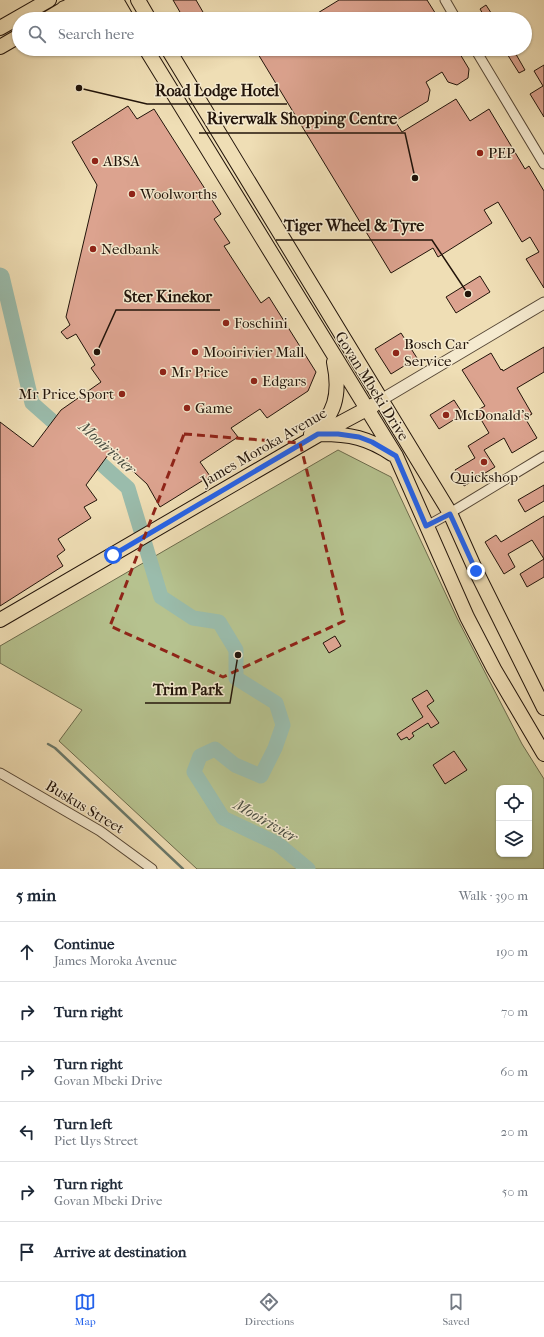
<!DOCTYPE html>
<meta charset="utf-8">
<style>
:root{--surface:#fff;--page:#f6f6f7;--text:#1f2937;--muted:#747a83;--line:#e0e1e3;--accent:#2563eb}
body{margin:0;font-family:"IM FELL French Canon",serif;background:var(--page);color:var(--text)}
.controls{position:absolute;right:12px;bottom:12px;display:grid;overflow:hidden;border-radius:8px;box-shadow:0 1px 3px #0004}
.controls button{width:36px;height:36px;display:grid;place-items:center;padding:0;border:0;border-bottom:1px solid var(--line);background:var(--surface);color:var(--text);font:20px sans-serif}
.stop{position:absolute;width:12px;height:12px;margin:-9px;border:3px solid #2563eb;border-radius:50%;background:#fff}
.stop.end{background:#2563eb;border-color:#fff;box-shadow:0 1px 4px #0008}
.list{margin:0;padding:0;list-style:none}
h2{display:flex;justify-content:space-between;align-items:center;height:52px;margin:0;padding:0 16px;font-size:17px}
h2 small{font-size:13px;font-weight:400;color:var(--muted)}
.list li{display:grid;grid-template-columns:26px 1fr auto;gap:12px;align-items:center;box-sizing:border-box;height:60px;padding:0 16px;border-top:1px solid var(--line)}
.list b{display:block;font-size:15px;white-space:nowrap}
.list p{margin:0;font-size:13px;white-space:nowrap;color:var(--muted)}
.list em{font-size:13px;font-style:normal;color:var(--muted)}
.icon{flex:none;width:22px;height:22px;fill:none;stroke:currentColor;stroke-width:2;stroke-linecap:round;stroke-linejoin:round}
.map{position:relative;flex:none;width:544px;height:869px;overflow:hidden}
.search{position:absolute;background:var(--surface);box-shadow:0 1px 3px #0004;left:12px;right:12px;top:12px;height:44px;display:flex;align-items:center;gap:10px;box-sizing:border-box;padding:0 14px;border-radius:22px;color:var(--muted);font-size:15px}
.sheet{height:412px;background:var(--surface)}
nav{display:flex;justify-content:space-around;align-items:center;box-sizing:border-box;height:56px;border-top:1px solid var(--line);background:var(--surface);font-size:11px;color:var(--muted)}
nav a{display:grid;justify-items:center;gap:2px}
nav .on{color:var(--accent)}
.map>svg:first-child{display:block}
</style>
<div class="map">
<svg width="544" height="869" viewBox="0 0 544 869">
<rect width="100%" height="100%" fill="#efdeb5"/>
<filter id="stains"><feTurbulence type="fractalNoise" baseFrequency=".005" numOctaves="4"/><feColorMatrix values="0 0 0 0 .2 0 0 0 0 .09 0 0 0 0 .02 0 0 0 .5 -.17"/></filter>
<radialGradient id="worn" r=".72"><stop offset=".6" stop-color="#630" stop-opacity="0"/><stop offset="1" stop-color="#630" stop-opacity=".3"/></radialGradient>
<!-- green -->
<path fill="#b6c28f" stroke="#6c6b4c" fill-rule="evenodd" d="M338,450L391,477L457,618L522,744L544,779V869H197L59,741L82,710L0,663V646ZM499,788H529V854H499Z"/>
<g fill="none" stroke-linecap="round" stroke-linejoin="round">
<!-- stream -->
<path stroke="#6a796b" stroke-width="2.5" d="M48,744L55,748L183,869"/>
<!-- river -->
<path stroke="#9abcac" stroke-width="15" d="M0,275L2,276L32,403L67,434
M87,451L128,488L161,597L193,618L219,622L236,650V678L276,703L283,725L275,748L261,776L235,765L215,749L200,756L194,772L223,818L278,844L308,869"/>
</g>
<!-- building -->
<path fill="#dca38f" stroke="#22140a" d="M173,0H196L207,19H184Z
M339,0H427L439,19H308Z
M486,5L495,19H486L480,9Z
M255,49H457L469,69L468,78L457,85L448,82L442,72L426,82L430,90L428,101L395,121L402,132L456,99L470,121L489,109L525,169L529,166L544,191V288L526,259L539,252L530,237L522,242L498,202L484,210L492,223L438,257L433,248L391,273Z
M504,49H513L525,70L519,73Z
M544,65V117L530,94L543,86L534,71Z
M128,106L137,119L154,109L221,214L214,219L230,243L224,246L261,303L269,297L316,372L308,391L267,418L260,409L231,428L238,437L200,462L210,476L160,507L147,484L111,451L86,485L97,500L84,507L91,518L58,539L65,550L57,556L63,566L0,606V422L33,447L61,410L101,382L91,368L95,365L76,334L67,339L61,332L70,325L66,317L97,185L72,142Z
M480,276L490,292L456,313L446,297Z
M401,333L417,358L391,374L375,349Z
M544,347V372L517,388L532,414L525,418L537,438L512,453L504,438L484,450L495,467L464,486L455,470L475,458L468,446L489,433L476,411L485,406L462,370L491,353L501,370L502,369L503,371Z
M454,400L463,414L439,429L430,415Z
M544,485V501L525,512L518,500Z
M544,516V577L527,587L520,574L544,559L532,540L508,554L515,567L504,574L485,542L496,535L501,542Z
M335,636L341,646L329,653L323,643Z
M427,690L434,701L427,706L439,723L431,728L428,723L412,733L414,736L409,740L407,737L401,740L397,734L423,717L412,699Z
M454,751L467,770L445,784L433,765Z"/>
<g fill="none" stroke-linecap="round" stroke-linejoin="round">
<!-- minor casing -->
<g stroke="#554635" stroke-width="11">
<path id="minor" d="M445,0L456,19
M475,49L544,164
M427,526L450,513L544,456
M0,773L100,831L152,869"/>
</g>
<!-- tertiary casing -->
<g stroke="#554635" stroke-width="13">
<path id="tertiary" d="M381,400L544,303"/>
</g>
<!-- primary casing -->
<g stroke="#22140a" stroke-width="16">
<path id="primary" d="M116,0L127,19
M138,0L149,19
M146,49L396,456L467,617L494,669L544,754
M168,49L450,513L476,571L544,708
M311,434C315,429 321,424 326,419C339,403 338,381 334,362
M321,434C350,434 368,438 392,454
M0,620L318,435L374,405"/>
</g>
<!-- trunk casing -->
<g stroke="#22140a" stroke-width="16">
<path id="trunk" d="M64,8C84,4 113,1 127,19
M47,19L72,4
M0,28L49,0
M0,47L19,36"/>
</g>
<!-- minor -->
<use href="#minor" stroke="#f5eacf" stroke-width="9"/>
<!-- tertiary -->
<use href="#tertiary" stroke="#f5eacf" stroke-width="11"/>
<!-- primary -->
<use href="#primary" stroke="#efdeb5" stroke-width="14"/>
<!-- trunk -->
<use href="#trunk" stroke="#efdeb5" stroke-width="14"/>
</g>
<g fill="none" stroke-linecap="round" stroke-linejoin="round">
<!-- route -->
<path stroke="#2563eb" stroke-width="5" d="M113,555L318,434H338L359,437L372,442L396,456L426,526L450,514L476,571"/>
</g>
<!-- marked area -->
<path fill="none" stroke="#8f2418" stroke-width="3" stroke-dasharray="8 5" stroke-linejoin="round" d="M184,434L300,443L344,621L223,677L110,626Z"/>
<!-- markers -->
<g fill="#8f2418" stroke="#f5eacf" stroke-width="1.5">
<circle cx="480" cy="153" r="4"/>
<circle cx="95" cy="161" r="4"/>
<circle cx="132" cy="194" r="4"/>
<circle cx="93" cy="249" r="4"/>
<circle cx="226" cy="323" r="4"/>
<circle cx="195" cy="352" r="4"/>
<circle cx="396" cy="353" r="4"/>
<circle cx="163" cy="372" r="4"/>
<circle cx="254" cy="381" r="4"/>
<circle cx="122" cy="394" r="4"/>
<circle cx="187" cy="408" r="4"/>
<circle cx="446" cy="415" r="4"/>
<circle cx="484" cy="462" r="4"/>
</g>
<g text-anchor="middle" stroke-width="3" stroke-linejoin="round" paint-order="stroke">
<!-- poi labels -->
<g font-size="15" fill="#22140a" stroke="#f5eacf" text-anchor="start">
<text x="488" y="158">PEP</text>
<text x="103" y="166">ABSA</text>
<text x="140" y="199">Woolworths</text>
<text x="101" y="254">Nedbank</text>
<text x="234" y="328">Foschini</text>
<text x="404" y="349">Bosch Car<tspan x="404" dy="17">Service</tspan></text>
<text x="203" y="357">Mooirivier Mall</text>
<text x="171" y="377">Mr Price</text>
<text x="262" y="386">Edgars</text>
<text x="114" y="399" text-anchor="end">Mr Price Sport</text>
<text x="195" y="413">Game</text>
<text x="454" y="420">McDonald's</text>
<text x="484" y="482" text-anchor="middle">Quickshop</text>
</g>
<!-- street labels -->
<g font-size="15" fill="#22140a" stroke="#f5eacf">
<text transform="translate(372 386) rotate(58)" y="5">Govan Mbeki Drive</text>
<text transform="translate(264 447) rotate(-30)" y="5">James Moroka Avenue</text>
<text transform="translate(85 807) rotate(31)" y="5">Buskus Street</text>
</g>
<!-- water labels -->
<g font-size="16" font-style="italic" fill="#4c4f43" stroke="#f5eacf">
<text transform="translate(108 447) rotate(42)" y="6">Mooirivier</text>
<text transform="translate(266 820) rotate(30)" y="6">Mooirivier</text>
</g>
</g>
<!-- callouts -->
<path fill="none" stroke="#22140a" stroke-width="1.5" d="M79 88L147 104H287M415 178L405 133H199M468 294L432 240H276M97 352L116 310H220M238 655L230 703H145"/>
<g fill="#22140a" stroke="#f5eacf" stroke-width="1.5">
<circle cx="79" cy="88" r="4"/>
<circle cx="415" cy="178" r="4"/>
<circle cx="468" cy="294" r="4"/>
<circle cx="97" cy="352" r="4"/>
<circle cx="238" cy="655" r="4"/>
</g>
<g font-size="16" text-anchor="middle" font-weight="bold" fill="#22140a" stroke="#f5eacf" stroke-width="3" stroke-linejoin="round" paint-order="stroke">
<text x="217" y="96">Road Lodge Hotel</text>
<text x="302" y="124">Riverwalk Shopping Centre</text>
<text x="354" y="231">Tiger Wheel &amp; Tyre</text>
<text x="168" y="302">Ster Kinekor</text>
<text x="188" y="695">Trim Park</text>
</g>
<rect width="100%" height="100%" filter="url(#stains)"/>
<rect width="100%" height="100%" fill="url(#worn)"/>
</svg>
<div class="controls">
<button><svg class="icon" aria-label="locate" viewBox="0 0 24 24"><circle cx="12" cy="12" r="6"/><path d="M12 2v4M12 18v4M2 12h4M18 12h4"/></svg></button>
<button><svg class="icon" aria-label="layers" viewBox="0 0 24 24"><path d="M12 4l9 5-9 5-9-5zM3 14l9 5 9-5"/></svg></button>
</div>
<div class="stop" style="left:113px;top:555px"></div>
<div class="stop end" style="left:476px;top:571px"></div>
<div class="search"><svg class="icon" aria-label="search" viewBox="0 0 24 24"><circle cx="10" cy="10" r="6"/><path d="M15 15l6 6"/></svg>Search here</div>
</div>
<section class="sheet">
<h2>5 min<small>Walk · 390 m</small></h2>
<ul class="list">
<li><svg class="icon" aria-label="ahead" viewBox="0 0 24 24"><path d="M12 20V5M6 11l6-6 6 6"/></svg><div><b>Continue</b><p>James Moroka Avenue</p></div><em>190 m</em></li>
<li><svg class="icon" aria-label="right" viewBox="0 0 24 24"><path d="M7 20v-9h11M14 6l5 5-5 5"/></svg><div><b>Turn right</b></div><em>70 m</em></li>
<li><svg class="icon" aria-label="right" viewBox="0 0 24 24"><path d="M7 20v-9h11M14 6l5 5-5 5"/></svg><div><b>Turn right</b><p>Govan Mbeki Drive</p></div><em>60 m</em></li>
<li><svg class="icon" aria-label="left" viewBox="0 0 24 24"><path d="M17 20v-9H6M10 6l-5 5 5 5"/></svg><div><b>Turn left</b><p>Piet Uys Street</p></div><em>20 m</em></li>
<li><svg class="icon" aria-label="right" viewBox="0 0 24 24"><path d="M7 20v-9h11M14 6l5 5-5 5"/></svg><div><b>Turn right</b><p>Govan Mbeki Drive</p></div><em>50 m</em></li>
<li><svg class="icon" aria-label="arrive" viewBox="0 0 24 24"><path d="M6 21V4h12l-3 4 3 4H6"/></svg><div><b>Arrive at destination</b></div></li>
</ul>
</section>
<nav>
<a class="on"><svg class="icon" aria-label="map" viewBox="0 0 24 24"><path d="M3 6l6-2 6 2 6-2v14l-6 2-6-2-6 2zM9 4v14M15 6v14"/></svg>Map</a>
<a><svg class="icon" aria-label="directions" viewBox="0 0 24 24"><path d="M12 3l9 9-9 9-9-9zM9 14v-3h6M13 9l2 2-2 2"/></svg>Directions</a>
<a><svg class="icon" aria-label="saved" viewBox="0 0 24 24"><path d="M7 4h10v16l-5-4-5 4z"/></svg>Saved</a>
</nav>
